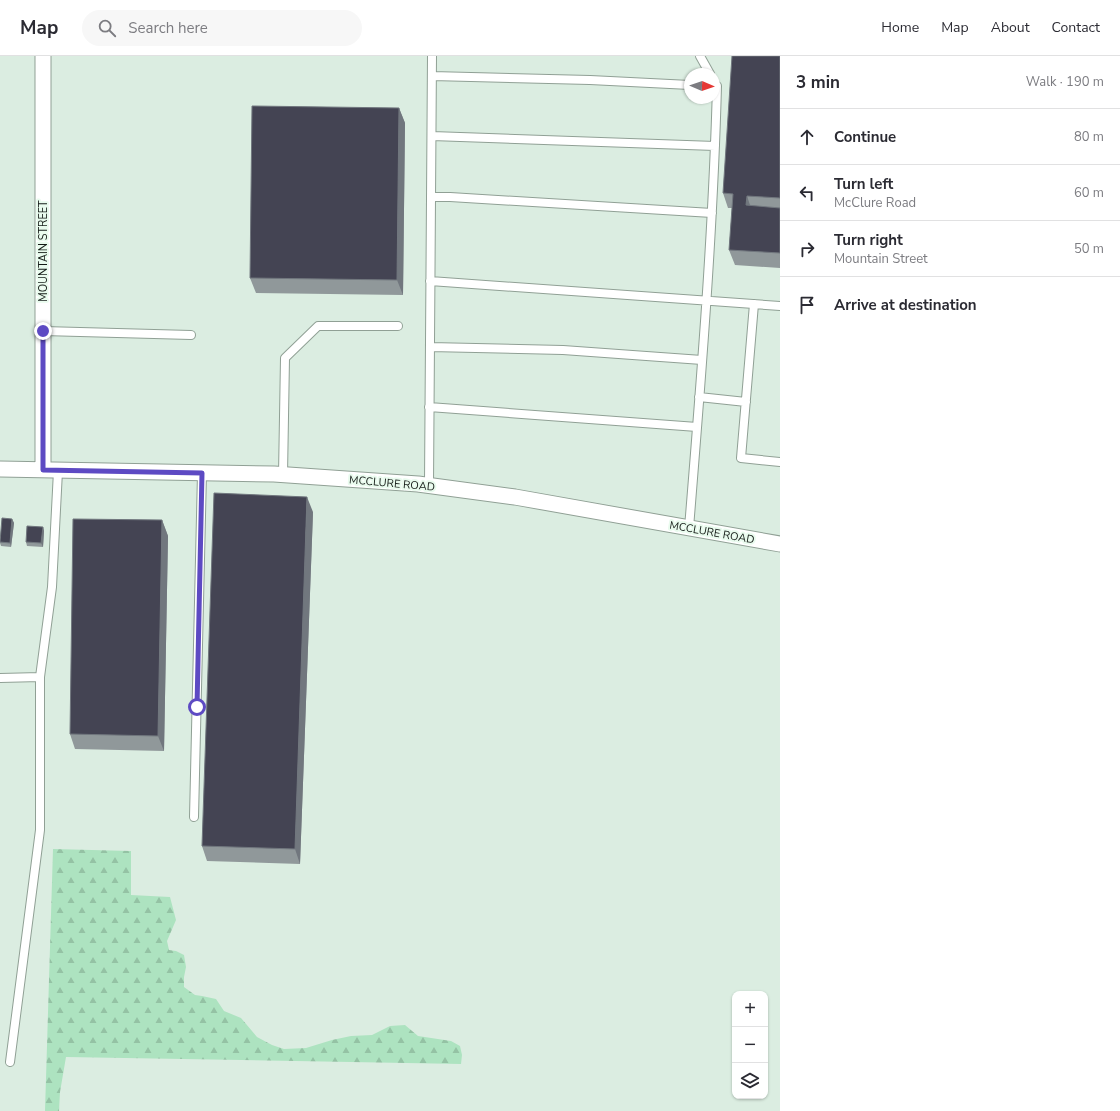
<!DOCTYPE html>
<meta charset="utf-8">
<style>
:root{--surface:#fff;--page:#f7f7f7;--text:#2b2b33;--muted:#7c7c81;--line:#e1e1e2}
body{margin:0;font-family:"Nunito Sans",sans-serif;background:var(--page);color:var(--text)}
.controls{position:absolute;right:12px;bottom:12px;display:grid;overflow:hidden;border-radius:8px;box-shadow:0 1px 3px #0004}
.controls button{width:36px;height:36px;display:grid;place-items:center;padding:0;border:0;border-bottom:1px solid var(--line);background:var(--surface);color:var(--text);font:20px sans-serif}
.compass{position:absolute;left:684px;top:12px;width:36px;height:36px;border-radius:50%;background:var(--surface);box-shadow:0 1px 3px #0004;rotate:92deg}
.stop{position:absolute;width:12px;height:12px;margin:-9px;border:3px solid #5d4ac3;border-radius:50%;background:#fff}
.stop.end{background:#5d4ac3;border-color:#fff;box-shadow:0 1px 4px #0008}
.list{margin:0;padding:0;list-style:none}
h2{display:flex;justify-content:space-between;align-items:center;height:52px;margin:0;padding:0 16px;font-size:17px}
h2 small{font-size:13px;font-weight:400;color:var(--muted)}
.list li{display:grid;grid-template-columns:26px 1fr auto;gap:12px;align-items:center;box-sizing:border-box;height:56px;padding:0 16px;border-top:1px solid var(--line)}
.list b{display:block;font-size:15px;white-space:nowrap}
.list p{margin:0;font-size:13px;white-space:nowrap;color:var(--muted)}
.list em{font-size:13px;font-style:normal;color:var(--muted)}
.icon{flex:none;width:22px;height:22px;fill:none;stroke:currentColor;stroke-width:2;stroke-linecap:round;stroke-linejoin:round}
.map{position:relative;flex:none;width:780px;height:1055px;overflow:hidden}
header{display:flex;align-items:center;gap:24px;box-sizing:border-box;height:56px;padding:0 20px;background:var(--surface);border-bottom:1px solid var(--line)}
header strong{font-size:19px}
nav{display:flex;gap:22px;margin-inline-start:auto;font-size:14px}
.search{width:280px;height:36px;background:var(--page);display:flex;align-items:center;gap:10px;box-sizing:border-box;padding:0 14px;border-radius:22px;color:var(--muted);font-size:15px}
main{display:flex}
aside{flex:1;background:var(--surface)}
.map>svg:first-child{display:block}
</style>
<header>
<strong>Map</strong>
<div class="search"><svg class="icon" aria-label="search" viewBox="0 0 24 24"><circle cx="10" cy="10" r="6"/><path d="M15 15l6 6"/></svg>Search here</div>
<nav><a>Home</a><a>Map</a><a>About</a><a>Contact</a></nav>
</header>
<main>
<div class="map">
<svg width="780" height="1055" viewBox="0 0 780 1055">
<defs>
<pattern id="forest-firs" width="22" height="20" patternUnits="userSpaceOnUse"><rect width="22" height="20" fill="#ade3c0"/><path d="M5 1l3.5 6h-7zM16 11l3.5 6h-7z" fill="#94c2a4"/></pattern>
</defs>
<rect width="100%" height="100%" fill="#dbede1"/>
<!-- forest -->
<path fill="url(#forest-firs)" d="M53,793L131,795V839L170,841L176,864L167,885L169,894L176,895L184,899L186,911L184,921V931L195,939L202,940L216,943L224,955L241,962L257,981L272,989L284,993L306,992L332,984L351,980L372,979L390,970L405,969L418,980L451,985L460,990L462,999L461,1008L66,1001L60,1036L59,1055H45Z"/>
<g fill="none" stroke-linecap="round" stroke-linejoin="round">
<!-- lane casing -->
<g stroke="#90a095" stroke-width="10">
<path id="lane" d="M700,0L710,18
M432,20L590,24L690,29
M432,80L715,90
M431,141H450L712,157
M430,225L780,250
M754,248L741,402L780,406
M43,275L191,279
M430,291L563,294L702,304
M699,341L746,346
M429,351L697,371
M283,419L285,302L318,270H398
M429,429L432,0
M689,472C701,324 713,178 717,30H714
M0,622L40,621L52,531L58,415
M194,761L202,417
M10,1006L40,774V621"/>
</g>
<!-- street casing -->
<g stroke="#90a095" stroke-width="17">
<path id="street" d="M0,413L274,418L418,428L515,441L780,488
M43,414V0"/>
</g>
<!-- lane -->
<use href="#lane" stroke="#fff" stroke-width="8"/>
<!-- street -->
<use href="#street" stroke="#fff" stroke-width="15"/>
</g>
<!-- wall -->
<path fill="#90989a" d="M780,0V212L735,209L729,194L732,152H728L723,137Z
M399,52L405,67L403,239L256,237L250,222Z
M313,456L300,808L207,805L202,790Z
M12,463L14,467L11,491L1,490L0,487V483Z
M162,464L168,480L164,695L75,693L70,678Z
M43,471L44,475L43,491L27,490L26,486Z"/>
<!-- shaded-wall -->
<path fill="#71777e" d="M399,52L405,67L403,239L397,224Z
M747,140L752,155L746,149Z
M307,441L313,456L300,808L295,793Z
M12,463L14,467L11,491L10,487Z
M162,464L168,480L164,695L158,680Z
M43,471L44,475L43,491L41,487Z"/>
<!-- building -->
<path fill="#444453" stroke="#71777e" d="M732,0H780V142L747,140L746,149L780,152V197L729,194L733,138L723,137Z
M252,50L399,52L397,224L250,222Z
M214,437L307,441L295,793L202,790Z
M2,462L12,463L10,487L0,486Z
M73,463L162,464L158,680L70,678Z
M27,470L43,471L41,487L26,486Z"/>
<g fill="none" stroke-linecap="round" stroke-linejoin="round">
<!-- route -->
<path stroke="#5d4ac3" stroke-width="5" d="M43,275V414L202,417L197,651"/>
</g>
<g text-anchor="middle" stroke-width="4" stroke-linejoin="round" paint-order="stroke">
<!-- street labels -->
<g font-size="11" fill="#141a16" stroke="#e9fbee">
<text transform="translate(43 195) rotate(-90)" y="4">MOUNTAIN STREET</text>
<text transform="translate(392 427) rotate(5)" y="4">MCCLURE ROAD</text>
<text transform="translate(712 476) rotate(10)" y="4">MCCLURE ROAD</text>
</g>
</g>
</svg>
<div class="controls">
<button>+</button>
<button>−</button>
<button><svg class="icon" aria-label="layers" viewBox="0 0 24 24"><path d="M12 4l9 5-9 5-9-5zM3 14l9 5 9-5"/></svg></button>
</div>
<svg class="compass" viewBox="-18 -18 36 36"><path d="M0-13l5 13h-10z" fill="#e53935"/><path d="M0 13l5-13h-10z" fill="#7c7c81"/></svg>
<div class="stop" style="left:197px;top:651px"></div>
<div class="stop end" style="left:43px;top:275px"></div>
</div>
<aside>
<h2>3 min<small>Walk · 190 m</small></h2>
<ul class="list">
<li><svg class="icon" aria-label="ahead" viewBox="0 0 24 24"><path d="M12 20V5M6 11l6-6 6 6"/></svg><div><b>Continue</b></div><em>80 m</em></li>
<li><svg class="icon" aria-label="left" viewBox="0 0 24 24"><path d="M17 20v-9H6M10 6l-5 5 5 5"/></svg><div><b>Turn left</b><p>McClure Road</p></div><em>60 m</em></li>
<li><svg class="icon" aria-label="right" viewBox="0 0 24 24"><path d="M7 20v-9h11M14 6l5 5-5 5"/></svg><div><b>Turn right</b><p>Mountain Street</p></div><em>50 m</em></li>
<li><svg class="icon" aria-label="arrive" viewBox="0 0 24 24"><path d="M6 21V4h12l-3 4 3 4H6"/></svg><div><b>Arrive at destination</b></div></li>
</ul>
</aside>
</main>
